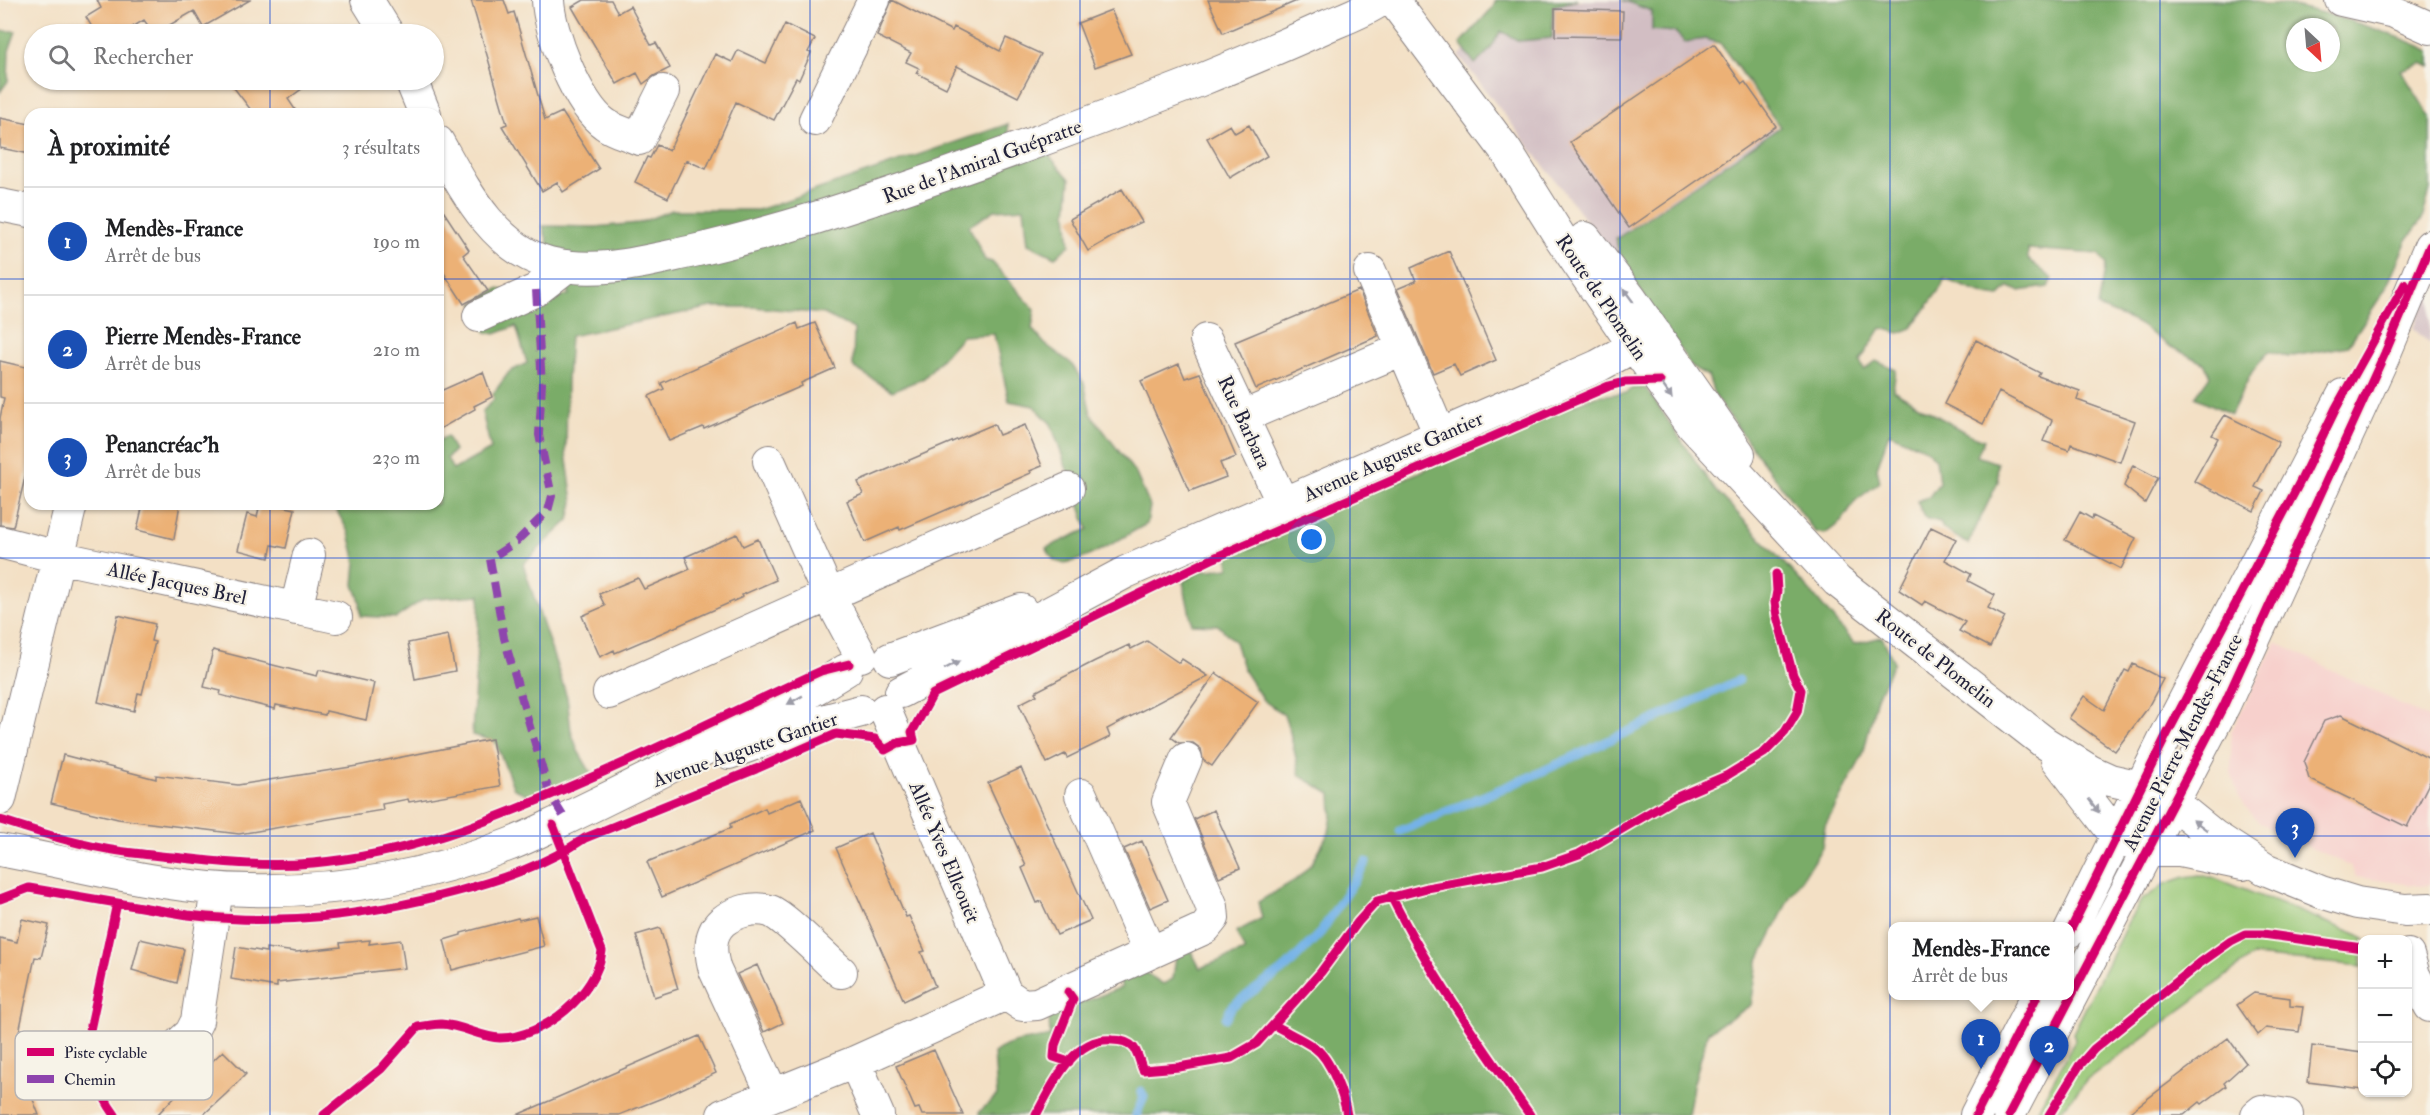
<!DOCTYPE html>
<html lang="fr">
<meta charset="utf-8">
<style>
:root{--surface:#fff;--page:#f6f6f6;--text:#202124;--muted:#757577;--line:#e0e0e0;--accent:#d1495b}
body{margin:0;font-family:"IM FELL Double Pica",serif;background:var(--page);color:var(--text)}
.controls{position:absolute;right:18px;bottom:18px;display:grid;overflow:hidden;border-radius:12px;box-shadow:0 2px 4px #0004}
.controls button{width:54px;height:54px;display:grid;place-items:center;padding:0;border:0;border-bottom:2px solid var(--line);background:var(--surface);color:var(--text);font:30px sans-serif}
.compass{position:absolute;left:2286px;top:18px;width:54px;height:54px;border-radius:50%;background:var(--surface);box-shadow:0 2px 4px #0004;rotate:154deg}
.you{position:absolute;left:1312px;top:540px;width:21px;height:21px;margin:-15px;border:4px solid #fff;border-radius:50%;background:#1a73e8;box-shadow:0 0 0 9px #1a73e833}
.badge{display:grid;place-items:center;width:39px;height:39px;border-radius:50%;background:var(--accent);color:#fff;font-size:20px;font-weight:700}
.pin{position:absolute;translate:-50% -50px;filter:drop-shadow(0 2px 3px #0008)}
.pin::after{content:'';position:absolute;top:32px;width:21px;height:18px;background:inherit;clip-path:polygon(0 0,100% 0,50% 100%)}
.popup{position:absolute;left:1888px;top:922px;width:186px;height:78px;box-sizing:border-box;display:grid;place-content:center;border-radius:12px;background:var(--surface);filter:drop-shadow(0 2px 4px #0005);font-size:20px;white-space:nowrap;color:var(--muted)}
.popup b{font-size:22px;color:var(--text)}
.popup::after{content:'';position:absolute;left:50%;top:100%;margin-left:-12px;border:12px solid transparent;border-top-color:var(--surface)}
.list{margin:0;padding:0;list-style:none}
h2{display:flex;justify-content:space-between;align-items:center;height:78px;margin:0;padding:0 24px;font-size:26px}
h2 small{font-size:20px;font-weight:400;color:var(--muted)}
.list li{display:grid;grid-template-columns:39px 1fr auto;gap:18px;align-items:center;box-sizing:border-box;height:108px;padding:0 24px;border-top:2px solid var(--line)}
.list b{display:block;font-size:22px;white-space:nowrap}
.list p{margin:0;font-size:20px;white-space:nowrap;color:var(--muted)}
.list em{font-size:20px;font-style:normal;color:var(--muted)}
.icon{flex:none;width:33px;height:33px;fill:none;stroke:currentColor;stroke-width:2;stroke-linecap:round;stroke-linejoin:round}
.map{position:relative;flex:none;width:2430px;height:1115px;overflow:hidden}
.search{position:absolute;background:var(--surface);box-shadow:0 2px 4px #0004;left:24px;top:24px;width:420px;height:66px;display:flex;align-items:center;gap:15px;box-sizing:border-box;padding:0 21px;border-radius:33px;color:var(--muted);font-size:22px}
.panel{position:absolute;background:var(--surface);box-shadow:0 2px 4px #0004;left:24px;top:108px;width:420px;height:402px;border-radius:18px}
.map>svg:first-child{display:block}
</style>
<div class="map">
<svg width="2430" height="1115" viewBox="0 0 2430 1115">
<rect width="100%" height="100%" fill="#f7f3e8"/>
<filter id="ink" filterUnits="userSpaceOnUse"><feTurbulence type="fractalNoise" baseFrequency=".0167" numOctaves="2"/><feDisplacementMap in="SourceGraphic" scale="12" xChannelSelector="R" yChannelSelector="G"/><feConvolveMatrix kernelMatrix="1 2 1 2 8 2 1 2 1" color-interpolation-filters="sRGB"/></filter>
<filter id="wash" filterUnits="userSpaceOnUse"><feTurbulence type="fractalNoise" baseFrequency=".008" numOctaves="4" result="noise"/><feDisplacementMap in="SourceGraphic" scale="24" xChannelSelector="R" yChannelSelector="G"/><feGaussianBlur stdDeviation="1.35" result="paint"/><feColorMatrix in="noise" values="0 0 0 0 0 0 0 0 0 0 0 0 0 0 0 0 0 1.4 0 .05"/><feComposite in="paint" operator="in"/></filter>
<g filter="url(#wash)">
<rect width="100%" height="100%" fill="#f3e0c5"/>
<!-- built -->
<path fill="#f7d0cc" d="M2276,642L2430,719V884L2421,886L2356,877L2351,866L2271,830L2253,817L2239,797L2231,773V732Z"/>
<!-- industrial -->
<path fill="#d2bec3" d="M1585,0H1630L1725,23L1714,44L1741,84L1745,82L1796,154L1623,268L1459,56L1498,17Z
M2430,291V344L2413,328Z"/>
<!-- green -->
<path fill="#98c776" stroke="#5d7458" stroke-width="1.5" d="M2200,875L2217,879L2359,935L2365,939L2362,940V966L2253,956L2087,1080L2057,1115H2035L2075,1040L2073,1033L2129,920L2141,901L2165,884L2185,877Z"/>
<!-- forest -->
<path fill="#7aac67" stroke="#4e6751" stroke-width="1.5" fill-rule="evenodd" d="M1496,0H1578L1553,6L1552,38L1519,41L1501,31L1489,51L1475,64L1460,44L1493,7Z
M1622,0H2249L2265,4C2295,0 2399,35 2430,51V67L2422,63L2401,70L2430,117V190L2422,220L2407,240L2385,290L2348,346L2288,357L2269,351L2252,372L2231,414L2195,397L2210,376L2204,363L2169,346L2137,323L2098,307L2106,264L2099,254L2028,249V259L2053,279L2048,287L2019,291L2009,287L1999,297L1986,295L1944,279L1942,286L1912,328L1899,333L1881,328L1860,361L1864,370L1876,361L1896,370L1893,390L1966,433L1984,440L1977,456L1997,463L1998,482L1968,544L1943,529L1940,522L1924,518L1917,501L1929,497L1939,483L1936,459L1926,449L1889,433L1877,468L1880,482L1855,501L1842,521L1825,534L1815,532L1715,397L1708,376L1692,367L1621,262L1616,239L1780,127L1720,43L1705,39L1685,42L1675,32L1652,30V11ZM2295,27H2331V63H2295Z
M0,31H16L9,51L8,81L0,92Z
M1008,124L1010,160L1043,149L1070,179L1067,214L1070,245L1055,257L1028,244L1024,208L995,210L969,226L985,260L992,262L1035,310L1032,329L1045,344L1071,363L1084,383L1091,414L1136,474L1150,506L1147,524C1129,532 1071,574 1054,560C1051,557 1048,551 1046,548L1088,529L1051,424L1034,406L1009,401L994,334L962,336L924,378L892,391L853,367L854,329L824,314L754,307H712L570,336L567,380L566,453L573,502L569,520L523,564L567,697L571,731L578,751L591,773L534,797L514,789L495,741L472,735L480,595L424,599L396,618L361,616L360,601L354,585L356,562L349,533L333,504H438V441L447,436L454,451L447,458L453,470L491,449L482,412L494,399L493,394L509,372L527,363L516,326L495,334L486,332L474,304L499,288L526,301L569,295L554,264L543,226L595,227L639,223L672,210H758Z
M1632,388H1646L1713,487L1810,591L1854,644L1882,637L1894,662L1877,697L1863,755L1825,826L1822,848L1790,897L1758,962L1751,1005L1708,1032L1693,1086L1688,1115H979V1112L997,1096L994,1053C1013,1039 1027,1042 1050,1036L1049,1016L1122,987L1119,980L1143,971L1163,984L1173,979L1176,956L1190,949L1200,968L1245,951L1236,932L1262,918L1258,902L1297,879L1312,863L1329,832L1332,815L1331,794L1300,776L1289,728L1284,715L1263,700L1244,671L1235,642L1218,625L1192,624L1183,582L1200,571L1229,568L1228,555L1264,544L1318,516L1595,396L1626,393Z"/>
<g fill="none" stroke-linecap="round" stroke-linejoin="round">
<!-- stream -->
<path stroke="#74b2e7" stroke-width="9" d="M1400,831L1532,776L1739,680
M1226,1018L1232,1006L1287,967L1321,932L1366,862
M1136,1115L1144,1097L1141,1091"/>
</g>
<g id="blocks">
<!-- building -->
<path fill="#ecb176" d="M97,0H250L203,27L194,11L154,34L144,20L121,34H96L86,17L101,8Z
M471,0H504L509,14L514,12L545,120L562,112L599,169L563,192L557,182L542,191L502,126L507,124Z
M584,0H611L618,13L630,6L651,45L656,43L670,68L654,76L643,84L637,73L617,84L572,7Z
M892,0L952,31L954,27L1000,51L1006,38L1041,54L1018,97L957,66L946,88L916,73L919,68L906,62L911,53L877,36Z
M1208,0H1299L1223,33Z
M1555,9L1623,11L1622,37L1555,36Z
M1111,10L1131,54L1095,67L1078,23Z
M785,24L815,39L808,52L811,53L799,80L796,78L774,120L736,102L706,169L686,160L668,198L635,182L647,157L650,158L657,145L669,151L715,54L732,62L738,50L766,63Z
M1714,44L1742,84L1745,82L1776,126L1629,228L1570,142Z
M228,80H314L288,99L298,114H254Z
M0,118L30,124V154L0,148Z
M1230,125L1235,133L1249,125L1267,156L1230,178L1207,138Z
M1122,189L1142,222L1124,230L1088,251L1070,219Z
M438,203L469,250L463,255L488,291L464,304L442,270L438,272Z
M1449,251L1496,360L1460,376L1454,364L1433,373L1397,289L1416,281L1411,268Z
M1359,290L1378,336L1256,389L1235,342Z
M797,323L799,329L815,323L835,368L801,383L802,386L704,429L703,427L669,441L649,396L664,389L661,383Z
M1976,340L2040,373L2038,376L2080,391L2077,400L2135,421L2120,462L2071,444L2069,450L2043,441L2052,420L1999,392L1983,424L1944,404Z
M0,361L30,368V457L13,527L0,525V418L4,398L0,397Z
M1179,364L1185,378L1200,373L1236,457L1220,463L1226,477L1190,491L1141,381Z
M483,372L492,397L474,406L475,409L438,430V392Z
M2225,415L2279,442L2255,487L2264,491L2254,511L2194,481L2218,438L2212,435Z
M994,424L999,435L1025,425L1042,466L1030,471L1031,473L900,530L899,527L865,542L847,501L863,494L858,482Z
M2133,465L2158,478L2145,503L2124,486Z
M143,504H180L174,539L137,530Z
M260,504H273L295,509L286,548L272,545L269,558L238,550L247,514L257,517Z
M2080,512L2092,519L2093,516L2136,538L2121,569L2065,540Z
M1931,527L1956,539L1945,560L1971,574L1968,581L1995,595L1988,608L2005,617L1990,647L1959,631L1965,622L1925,601L1922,605L1899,590Z
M737,534L743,546L758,539L776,580L742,595L743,597L666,631L615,653L614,650L600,657L582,616L605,606L599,594L638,578L644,589L690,569L685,557Z
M118,615L155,624L151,641L155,642L142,694L138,693L134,711L98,702Z
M448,635L455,671L415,679L408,643Z
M1147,641L1179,663L1182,659L1208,676L1107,729L1110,737L1067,758L1065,754L1047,763L1019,704L1037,695L1035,692L1095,661L1129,645L1131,649Z
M213,650L317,676L319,670L374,683L366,720L326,711L325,715L276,705L275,709L220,695L221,691L204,687Z
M2133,664L2163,679L2147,709L2115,751L2069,718L2084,696L2104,710L2125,670L2129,672Z
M1216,673L1258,702L1212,766L1203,760L1201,749L1193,743H1179L1171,737Z
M2341,715L2430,759V781L2407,827L2309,779L2304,762L2324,721Z
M492,739L500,786L409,802L408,799L382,804L383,810L239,834L118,819L51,803L63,755L156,779V775L238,785L357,766Z
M1021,768L1091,920L1057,935L1041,901L1037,903L1022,868L1026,866L988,783Z
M801,798L815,830L662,897L647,862L731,828L730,824L765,808L767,813Z
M1214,810L1240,868L1219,877L1194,819Z
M870,833L906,917L909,916L925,951L921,952L935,986L904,1001L836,848Z
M1142,841L1168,900L1150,908L1124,849Z
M536,916L544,946L452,970L444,940L461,935V933L518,918L519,920Z
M22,919L49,925L41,958L35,957L18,1037L27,1073L23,1074L39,1115H0V938L17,942Z
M660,928L678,989L654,997L636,935Z
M140,939L184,949L177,983L132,970Z
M370,940L369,944L401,940L405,968L277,983V987L231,979L236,947L266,952V948L296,952L341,947L340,943Z
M757,965L783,1023L764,1032L737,974Z
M2254,993L2290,998V1006L2303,1007L2299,1032L2266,1028L2258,1035L2237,1005Z
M699,1036L716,1073L662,1098L619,1115H517Z
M2228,1038L2246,1063L2224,1083L2226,1086L2202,1104L2200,1102L2184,1115H2126Z
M2312,1046L2362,1053V1089L2308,1082Z
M934,1050L963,1115H922L919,1108L915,1109L896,1066Z
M223,1051L246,1074L226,1094L203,1115H157L202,1068L203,1070Z"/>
</g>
</g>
<g filter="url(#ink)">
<use href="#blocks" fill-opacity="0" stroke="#8a8180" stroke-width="1.5"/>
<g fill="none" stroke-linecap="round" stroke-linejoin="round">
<!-- minor casing -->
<g stroke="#8a8180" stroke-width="34">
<path id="minor" d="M367,0L388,34
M548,0C549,32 578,106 605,124C614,131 628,134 639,139L663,91
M1393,0L1506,151L1560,237L1635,347L1693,426L1837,581L2045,743L2090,771L2110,780L2141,787L2172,802L2214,836L2265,869L2321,892L2357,903L2405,910L2430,909
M2341,0L2394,12L2430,28
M411,80L425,114
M815,120L874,0
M438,142C464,188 493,248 549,263C596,275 643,262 689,252C775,233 858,205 941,176C1027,146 1113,114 1198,81C1242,63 1286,45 1329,25C1346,18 1365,11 1381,0
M0,205L30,211
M1585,238L1631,299L1739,454
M1370,271L1440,435
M479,316L536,290L567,266
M1206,340L1283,504
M1242,417L1403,349
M769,461L829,596L861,656
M0,542L58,557L336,617
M296,609L309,555
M890,659L1021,610
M901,692L1126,572L1598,366L1656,334
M609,693L1068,489
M885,710L1006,994
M729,753L811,724L861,711
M2057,759L2117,837L2147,851H2180L2243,864
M1081,795L1150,953
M0,799L71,504
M0,850C83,865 165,889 250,890C338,892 426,877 508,845C527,838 546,828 565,819C611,797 655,775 699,752C748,725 799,700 846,670
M2070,931L2165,738L2343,395
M2408,955L2414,975L2430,1006
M855,1062L878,1115
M156,1065L191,1033L197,1021L217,889
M773,1095L715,970C710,953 708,935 722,922C734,912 754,906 770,911C784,916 827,960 841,972
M723,1115L855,1062L1006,994L1022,1005L1037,1004L1205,928L1213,918L1212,907L1168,802L1186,759
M1976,1115L2037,996
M2009,1115L2224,705L2385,353L2430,246
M2257,1115L2262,1111L2287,1115"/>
</g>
<!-- minor -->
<use href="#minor" stroke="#fff" stroke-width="32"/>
<!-- quiet -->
<path stroke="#8e44ad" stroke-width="8" stroke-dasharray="15 8" stroke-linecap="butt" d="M536,290L542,384L539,435L552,496L548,511L517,541L490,559L504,638L550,795L565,819"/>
<!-- cycleway casing -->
<g stroke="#f7f3e8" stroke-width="13">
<path id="cycleway" d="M0,820C27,828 55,838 83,844C115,852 149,855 182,858C226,863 269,867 313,863C408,854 483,824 569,787C654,751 737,709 821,671L849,664
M1391,896C1430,974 1480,1044 1530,1115
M0,899L29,888L188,915C281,926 365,916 455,892C500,880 546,865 585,838L756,769L836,734L875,739L885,750L898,743L914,740L912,732L933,694L1214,558L1609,386L1625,382L1660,381
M2070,931L2165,738L2302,478L2336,408L2405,284
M1068,992L1073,999L1055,1045L1054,1057L1069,1062
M1274,1025C1288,1033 1302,1039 1315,1048C1331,1059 1344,1097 1347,1115
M115,1115C96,1089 88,1062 90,1030L117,903
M324,1115L381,1069L418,1027C426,1026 434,1024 441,1024C462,1025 480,1037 500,1038C543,1038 597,994 602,951L553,825
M1036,1115C1052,1086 1073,1037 1112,1040C1120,1040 1128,1041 1134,1048C1138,1053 1140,1063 1143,1070L1179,1067L1231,1058L1257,1043L1321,972L1358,922L1377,901L1427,888L1542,867L1579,854L1675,798L1726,776L1764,753L1785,732L1797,712L1801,690L1793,675L1777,616L1775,602L1777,591L1776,574
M1976,1115L2037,996
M2009,1115L2224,705L2385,353L2430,246
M2049,1115L2079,1066L2094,1049L2200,963L2231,941L2245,934H2263L2362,948"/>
</g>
<!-- cycleway -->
<use href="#cycleway" stroke="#d6006c" stroke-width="9"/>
</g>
<!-- one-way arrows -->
<defs><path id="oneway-solid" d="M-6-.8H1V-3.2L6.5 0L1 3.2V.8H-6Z" transform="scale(1.5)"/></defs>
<g fill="#9c9ca7">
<use href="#oneway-solid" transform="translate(1628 295) rotate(-127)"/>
<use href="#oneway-solid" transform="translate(1667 391) rotate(54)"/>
<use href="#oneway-solid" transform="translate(952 665) rotate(-28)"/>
<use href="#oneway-solid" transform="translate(795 700) rotate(151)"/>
<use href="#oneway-solid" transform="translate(2094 806) rotate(53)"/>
<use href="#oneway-solid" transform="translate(2200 825) rotate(-143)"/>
</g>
</g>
<!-- grid -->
<path fill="none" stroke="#1d4ed8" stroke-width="1.5" stroke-opacity="0.55" d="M270,0V34M540,0V1115M810,0V1115M1080,0V1115M1350,0V1115M1620,0V1115M1890,0V1115M2160,0V1115M270,80V114M0,279H30M438,279H2430M270,504V1115M0,558H2430M0,836H2430"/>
<g text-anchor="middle" stroke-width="4.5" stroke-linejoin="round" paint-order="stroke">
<!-- street labels -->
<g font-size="20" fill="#22223b" stroke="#f7f3e8">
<text transform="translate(982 161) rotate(-20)" y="7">Rue de l'Amiral Guépratte</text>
<text transform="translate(1602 297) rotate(56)" y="7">Route de Plomelin</text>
<text transform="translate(1245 422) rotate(65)" y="7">Rue Barbara</text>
<text transform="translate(1393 456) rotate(-24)" y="7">Avenue Auguste Gantier</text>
<text transform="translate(177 583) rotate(12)" y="7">Allée Jacques Brel</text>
<text transform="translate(1936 658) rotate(38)" y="7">Route de Plomelin</text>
<text transform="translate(2182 742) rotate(-63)" y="7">Avenue Pierre Mendès-France</text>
<text transform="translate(745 749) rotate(-19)" y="7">Avenue Auguste Gantier</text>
<text transform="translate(945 852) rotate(67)" y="7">Allée Yves Elleouët</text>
</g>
</g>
<!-- legend -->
<rect x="15" y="1031" width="198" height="69" rx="9" fill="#f7f3e8" stroke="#b7b4b4" stroke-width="1.5"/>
<rect x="27" y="1048" width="27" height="8" fill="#d6006c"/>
<rect x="27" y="1075" width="27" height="8" fill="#8e44ad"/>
<g font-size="16" fill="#22223b">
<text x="64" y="1058">Piste cyclable</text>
<text x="64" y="1085">Chemin</text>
</g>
</svg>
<div class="controls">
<button>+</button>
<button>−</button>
<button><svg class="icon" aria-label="locate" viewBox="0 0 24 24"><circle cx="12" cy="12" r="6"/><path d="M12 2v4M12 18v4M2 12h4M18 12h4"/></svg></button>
</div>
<svg class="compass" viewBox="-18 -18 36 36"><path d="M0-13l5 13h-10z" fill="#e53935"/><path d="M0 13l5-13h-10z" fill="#757577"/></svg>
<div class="you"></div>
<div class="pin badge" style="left:1981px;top:1069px;background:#1a4fb4">1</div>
<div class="popup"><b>Mendès-France</b>Arrêt de bus</div>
<div class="pin badge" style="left:2049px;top:1076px;background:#1a4fb4">2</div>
<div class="pin badge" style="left:2295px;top:858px;background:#1a4fb4">3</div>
<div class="search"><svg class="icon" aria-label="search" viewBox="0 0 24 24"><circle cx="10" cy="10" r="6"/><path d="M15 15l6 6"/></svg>Rechercher</div>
<section class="panel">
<h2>À proximité<small>3 résultats</small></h2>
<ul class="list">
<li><span class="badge" style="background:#1a4fb4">1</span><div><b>Mendès-France</b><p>Arrêt de bus</p></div><em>190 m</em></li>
<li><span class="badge" style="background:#1a4fb4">2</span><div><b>Pierre Mendès-France</b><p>Arrêt de bus</p></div><em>210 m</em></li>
<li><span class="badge" style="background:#1a4fb4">3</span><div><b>Penancréac'h</b><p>Arrêt de bus</p></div><em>230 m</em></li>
</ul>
</section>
</div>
